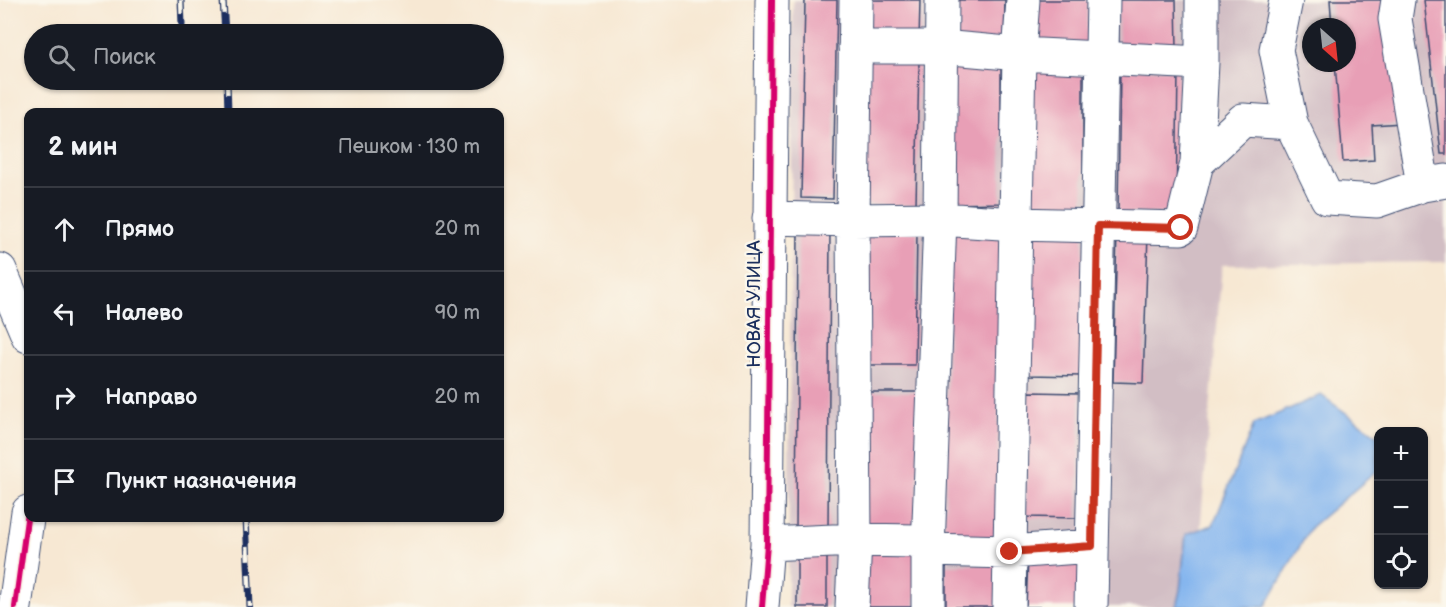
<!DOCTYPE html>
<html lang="ru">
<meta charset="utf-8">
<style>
:root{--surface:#171b24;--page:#20242c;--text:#f1f3f6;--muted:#9ea1a6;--line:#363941}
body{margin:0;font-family:"Balsamiq Sans",sans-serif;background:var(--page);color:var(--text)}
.controls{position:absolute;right:18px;bottom:18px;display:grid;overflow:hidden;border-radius:12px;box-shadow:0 2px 4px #0004}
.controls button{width:54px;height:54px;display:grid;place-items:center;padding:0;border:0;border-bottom:2px solid var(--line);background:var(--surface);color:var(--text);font:30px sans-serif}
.compass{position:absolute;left:1302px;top:18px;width:54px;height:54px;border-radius:50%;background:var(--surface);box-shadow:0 2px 4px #0004;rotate:153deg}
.stop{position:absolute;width:18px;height:18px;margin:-14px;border:4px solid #c8321e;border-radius:50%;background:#fff}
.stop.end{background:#c8321e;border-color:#fff;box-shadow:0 2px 6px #0008}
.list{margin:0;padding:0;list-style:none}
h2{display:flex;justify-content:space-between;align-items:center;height:78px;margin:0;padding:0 24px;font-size:26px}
h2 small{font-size:20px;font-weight:400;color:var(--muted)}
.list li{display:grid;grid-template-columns:39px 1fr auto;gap:18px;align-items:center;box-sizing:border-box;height:84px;padding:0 24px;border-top:2px solid var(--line)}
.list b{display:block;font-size:22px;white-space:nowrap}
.list em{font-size:20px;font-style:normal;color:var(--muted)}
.icon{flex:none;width:33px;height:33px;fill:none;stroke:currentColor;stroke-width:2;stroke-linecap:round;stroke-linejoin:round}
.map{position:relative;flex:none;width:1446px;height:607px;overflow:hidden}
.search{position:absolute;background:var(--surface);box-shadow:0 2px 4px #0004;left:24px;top:24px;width:480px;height:66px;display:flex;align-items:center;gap:15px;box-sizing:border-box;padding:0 21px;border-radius:33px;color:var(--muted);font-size:22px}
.panel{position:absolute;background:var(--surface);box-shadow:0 2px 4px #0004;left:24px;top:108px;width:480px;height:414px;border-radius:12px}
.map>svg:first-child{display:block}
</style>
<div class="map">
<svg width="1446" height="607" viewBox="0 0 1446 607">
<rect width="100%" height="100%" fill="#fbf7ec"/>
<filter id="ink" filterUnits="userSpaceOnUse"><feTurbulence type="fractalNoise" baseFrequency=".0167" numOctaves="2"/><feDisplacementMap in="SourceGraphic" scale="12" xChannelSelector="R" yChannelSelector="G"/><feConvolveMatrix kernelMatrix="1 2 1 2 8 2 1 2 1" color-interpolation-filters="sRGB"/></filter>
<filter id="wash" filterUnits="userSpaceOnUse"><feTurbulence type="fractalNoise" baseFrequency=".008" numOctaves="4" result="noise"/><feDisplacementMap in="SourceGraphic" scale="24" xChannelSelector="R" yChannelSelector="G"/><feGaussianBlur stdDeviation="1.35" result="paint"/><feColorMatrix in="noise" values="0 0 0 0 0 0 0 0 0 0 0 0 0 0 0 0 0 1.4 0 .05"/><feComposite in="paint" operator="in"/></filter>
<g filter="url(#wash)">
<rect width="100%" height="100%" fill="#f7e8d3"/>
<!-- industrial -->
<path fill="#d2bec4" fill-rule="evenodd" d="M793,0H1446V262L1222,265L1194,607H788ZM1311,27H1347V63H1311Z"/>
<!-- water -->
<path fill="#82b4ee" stroke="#4e72a6" stroke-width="1.5" d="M1321,395L1378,436V470L1311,527L1265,607H1176L1180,590L1186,534L1213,525L1254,424Z"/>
<g id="blocks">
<!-- building -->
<path fill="#e89fb6" d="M805,0H837L833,199L801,198Z
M868,0H920L919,42L867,41Z
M953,0H1005L1004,43L951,41Z
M1036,0H1088L1086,44L1034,42Z
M1118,0H1176L1177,49L1119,50Z
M1330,0H1393L1402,123L1372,125L1374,160L1343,162L1335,63H1347V27H1332Z
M1424,0H1446V154H1441Z
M865,60L919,61L916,205L861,204Z
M951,63H1001V203L951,204Z
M1031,64H1083V211H1032Z
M1120,70H1178L1176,213H1118Z
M798,228H830L828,531H796Z
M949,230H1000L997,541H945Z
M1031,230L1083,231L1082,376L1029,375Z
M864,231L917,232L915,365H863Z
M1117,233L1148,234L1143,383L1113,382Z
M865,392H918L917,534H864Z
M1029,392L1080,393L1077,518L1026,517Z
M797,547H827V607H797Z
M865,547L916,548L915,607H864Z
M1028,559L1084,561L1082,607H1026Z
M946,565H997V607H946Z"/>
</g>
</g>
<g filter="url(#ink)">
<use href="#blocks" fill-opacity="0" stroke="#3c4b70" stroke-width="1.5"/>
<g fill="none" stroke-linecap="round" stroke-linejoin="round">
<!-- minor casing -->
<g stroke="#3c4b70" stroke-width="35">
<path id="minor" d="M1286,0L1276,50L1291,123
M1398,0L1395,19L1423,185
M855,47H941L1019,54L1202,63
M1197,163L1202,63V0
M769,218L853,220L940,219L1016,224L1181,228L1197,163L1243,120L1291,123L1327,198L1377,201L1423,185L1446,181
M0,270L28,336
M767,544L855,540L916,541L928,550L1010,552L1092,546
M15,607L28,512
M762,607L767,544L772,0
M852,607L855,540L853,220L856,0
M928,607V550L940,219L942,0
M1009,607L1019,54L1023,0
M1091,607L1103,0"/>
</g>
<!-- minor -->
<use href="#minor" stroke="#fff" stroke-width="33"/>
<!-- rail casing -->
<g stroke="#1b2f5e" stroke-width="7">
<path id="rail" d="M181,0L182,25
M223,0L225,34
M227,80L228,112
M246,518L250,607"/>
</g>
<!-- rail -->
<use href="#rail" stroke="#fbf7ec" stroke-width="4.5" stroke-dasharray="14" stroke-linecap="butt"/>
<!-- cycleway casing -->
<g stroke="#fbf7ec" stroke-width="10">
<path id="cycleway" d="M15,607L28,512
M762,607L767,544L772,0"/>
</g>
<!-- cycleway -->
<use href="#cycleway" stroke="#d6006c" stroke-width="6"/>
</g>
</g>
<g fill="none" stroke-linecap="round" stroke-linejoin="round" filter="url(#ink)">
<!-- route -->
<path stroke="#c8321e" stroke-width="8" d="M1010,552L1092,546L1098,226L1181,228"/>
</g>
<g text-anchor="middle" stroke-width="4.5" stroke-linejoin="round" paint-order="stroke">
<!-- street labels -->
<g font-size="18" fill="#1b2f5e" stroke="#fbf7ec">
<text transform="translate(754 304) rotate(-90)" y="6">НОВАЯ УЛИЦА</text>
</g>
</g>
</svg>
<div class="controls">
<button>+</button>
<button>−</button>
<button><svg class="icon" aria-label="locate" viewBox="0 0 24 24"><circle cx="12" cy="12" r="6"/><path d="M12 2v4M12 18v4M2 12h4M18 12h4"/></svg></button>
</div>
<svg class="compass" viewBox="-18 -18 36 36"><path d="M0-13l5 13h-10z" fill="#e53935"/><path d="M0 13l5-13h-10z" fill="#9ea1a6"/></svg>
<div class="stop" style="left:1181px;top:228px"></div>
<div class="stop end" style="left:1010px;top:552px"></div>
<div class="search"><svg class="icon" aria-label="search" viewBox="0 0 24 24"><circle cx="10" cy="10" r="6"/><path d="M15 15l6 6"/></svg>Поиск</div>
<section class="panel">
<h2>2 мин<small>Пешком · 130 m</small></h2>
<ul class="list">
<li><svg class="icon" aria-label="ahead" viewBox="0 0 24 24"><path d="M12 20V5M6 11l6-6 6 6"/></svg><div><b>Прямо</b></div><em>20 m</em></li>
<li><svg class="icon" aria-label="left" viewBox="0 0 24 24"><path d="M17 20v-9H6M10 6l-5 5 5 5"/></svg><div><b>Налево</b></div><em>90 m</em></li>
<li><svg class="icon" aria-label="right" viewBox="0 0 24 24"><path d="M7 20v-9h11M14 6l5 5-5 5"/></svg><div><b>Направо</b></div><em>20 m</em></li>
<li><svg class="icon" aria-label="arrive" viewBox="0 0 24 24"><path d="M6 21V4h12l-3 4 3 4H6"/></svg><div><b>Пункт назначения</b></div></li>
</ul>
</section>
</div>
